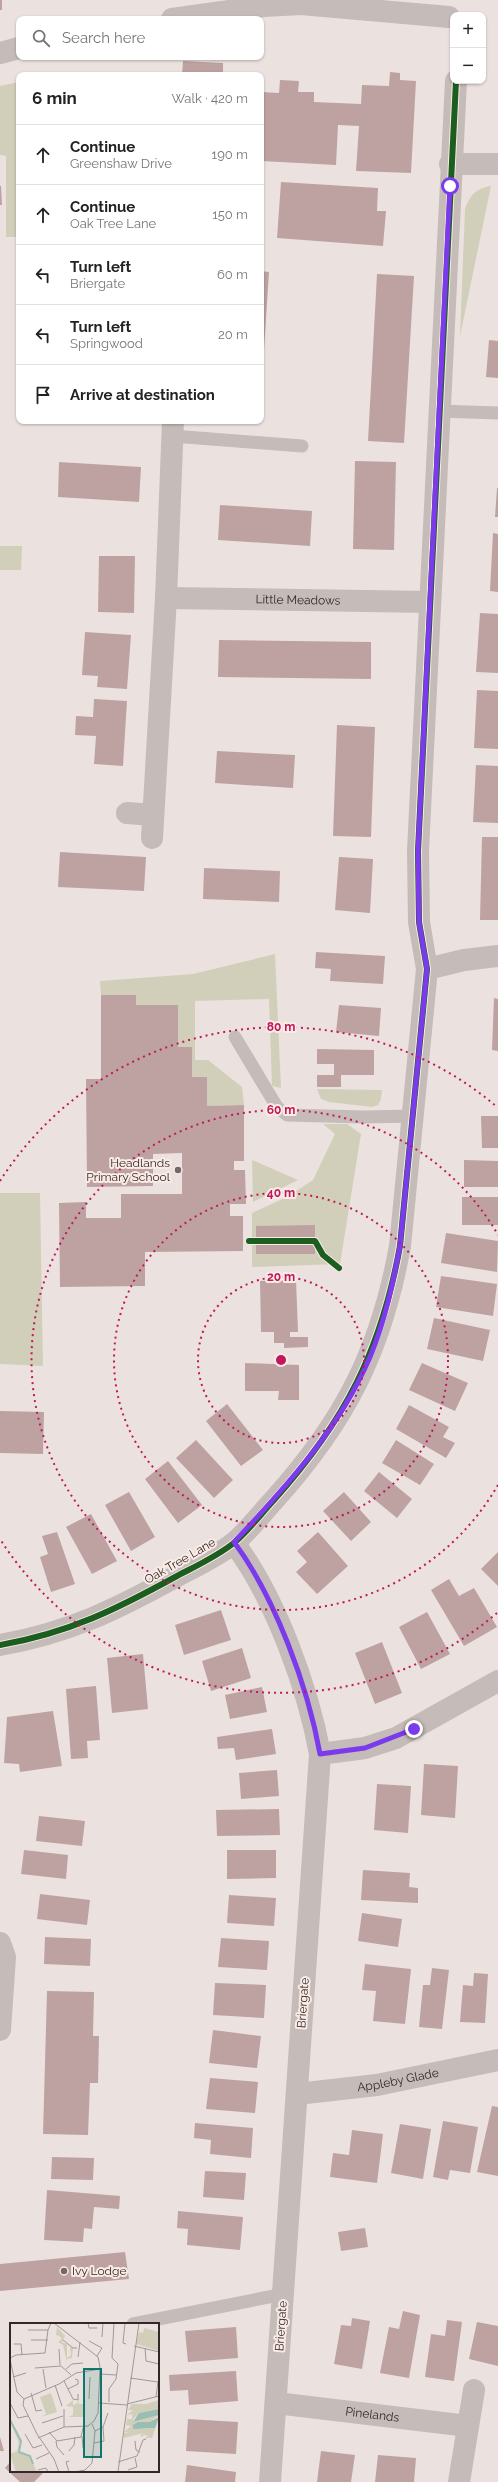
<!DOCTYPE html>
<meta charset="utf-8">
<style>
:root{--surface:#fff;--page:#f6f6f6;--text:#222;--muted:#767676;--line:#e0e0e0}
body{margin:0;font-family:Raleway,sans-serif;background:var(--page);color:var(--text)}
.controls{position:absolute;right:12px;top:12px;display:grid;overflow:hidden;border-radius:8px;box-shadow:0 1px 3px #0004}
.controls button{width:36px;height:36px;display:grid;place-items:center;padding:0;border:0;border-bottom:1px solid var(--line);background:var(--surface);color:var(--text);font:20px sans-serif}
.stop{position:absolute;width:12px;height:12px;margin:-9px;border:3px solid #7c3aed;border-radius:50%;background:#fff}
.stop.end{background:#7c3aed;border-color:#fff;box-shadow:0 1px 4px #0008}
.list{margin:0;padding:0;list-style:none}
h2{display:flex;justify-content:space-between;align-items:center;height:52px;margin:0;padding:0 16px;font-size:17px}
h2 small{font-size:13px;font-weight:400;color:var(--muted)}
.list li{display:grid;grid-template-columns:26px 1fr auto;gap:12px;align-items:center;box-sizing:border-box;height:60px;padding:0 16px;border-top:1px solid var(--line)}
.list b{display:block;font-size:15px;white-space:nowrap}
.list p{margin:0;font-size:13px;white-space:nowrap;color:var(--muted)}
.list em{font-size:13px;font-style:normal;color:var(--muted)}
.icon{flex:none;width:22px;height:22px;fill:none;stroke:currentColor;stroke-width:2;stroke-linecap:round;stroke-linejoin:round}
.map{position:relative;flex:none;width:498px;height:2482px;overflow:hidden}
.search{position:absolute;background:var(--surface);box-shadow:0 1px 3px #0004;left:16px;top:16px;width:248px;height:44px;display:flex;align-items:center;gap:10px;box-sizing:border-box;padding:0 14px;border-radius:8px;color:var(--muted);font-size:15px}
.panel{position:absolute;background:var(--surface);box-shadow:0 1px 3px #0004;left:16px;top:72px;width:248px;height:352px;border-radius:8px}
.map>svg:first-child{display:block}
</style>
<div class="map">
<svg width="498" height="2482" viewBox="0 0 498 2482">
<rect width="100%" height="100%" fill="#ebe2df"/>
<!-- green -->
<path fill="#d1cfb9" d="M19,82V237H6V156L0,155V86Z
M491,186L460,336L465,209C470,195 476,188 491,186Z
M0,546H22L21,570H0Z
M275,954L281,1088L272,1086L269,999L195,1001V1060H208L242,1087L244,1105L207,1106V1077H192L178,1047V1005H136V995H101L100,981L193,974Z
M317,1089L382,1090L381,1099L378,1105L372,1107L329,1102L321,1099Z
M323,1124H347L361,1134L340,1264L252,1267V1213L287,1197L313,1180L335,1134Z
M252,1160L298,1180L253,1202Z
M0,1193H40L43,1366L0,1364Z"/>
<!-- building -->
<path fill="#bea2a1" d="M0,0H2V10H0Z
M183,61L223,63V75H182Z
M390,72L400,73V80L416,81L411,173L356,171L359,126L338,125L336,165L261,161V92L279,93L280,80L299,81L298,92H314V102L361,104L362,85L389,86Z
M281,182L378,188L377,211H386L383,246L277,238Z
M0,186H1L2,205H0Z
M261,271L269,272L262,381H261Z
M377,274L414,276L404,443L368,441Z
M489,340L498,341V378L486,377Z
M355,461L396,462L394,550L353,549Z
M59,462L141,467L139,502L58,497Z
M497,488H498V517H495Z
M220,505L312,511L310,546L218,540Z
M493,533L498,534V592L490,591Z
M99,556H135L134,613L98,612Z
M480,613L498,614V673L476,672Z
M85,632L131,635L127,689L97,687L98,676L82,675Z
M219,640L371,642V679L218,677Z
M477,690L498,691V749L474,748Z
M94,699L127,701L123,766L94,764L96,736L75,735L76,716L93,717Z
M337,725L375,727L371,837L333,836Z
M217,751L295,755L293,788L215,783Z
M476,765L498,766V823L473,822Z
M482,837H498V920H480Z
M60,852L146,857L144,891L58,887Z
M339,857L373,859L370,913L335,910Z
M204,868L280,871L279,902L203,899Z
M316,952L385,956L383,984L330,981L331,969L315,968Z
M101,995H136V1005H178V1047H192V1077H207V1106L244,1105V1161H234V1170H245L246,1204H230V1216H243V1251L145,1252V1286L60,1287L59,1203L86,1202V1218H121V1194H182V1153L153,1154V1186L87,1187L86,1079H101Z
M494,998L498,999V1051L492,1050Z
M339,1005L381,1008L379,1036L336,1032Z
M317,1049L374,1050V1075H341V1087H317V1075H334V1064H317Z
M481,1116H498V1148H482Z
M464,1160L498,1161V1187H464Z
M462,1197H498V1225H462Z
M315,1225V1254H256V1226Z
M446,1233L498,1241L497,1272L441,1263Z
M441,1276L497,1284L493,1316L436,1307Z
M296,1280L298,1332H290V1337H308V1347L284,1348V1343H274V1332H261L260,1281Z
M434,1318L490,1330L483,1361L427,1349Z
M245,1363L299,1365V1400H278L279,1391H245Z
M422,1363L468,1383L455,1411L409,1390Z
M227,1404L263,1450L241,1466L206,1421Z
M409,1405L449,1427L443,1437L455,1443L446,1458L396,1429Z
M0,1411L44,1412L43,1454L0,1453Z
M196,1440L233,1480L214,1498L176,1458Z
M396,1440L434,1464L420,1485L382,1463Z
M168,1461L202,1505L178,1523L145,1479Z
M379,1472L412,1499L397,1518L364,1491Z
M129,1492L155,1537L131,1551L105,1505Z
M344,1492L371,1522L351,1541L323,1511Z
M91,1514L117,1561L92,1574L66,1527Z
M57,1532L75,1584L51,1592L40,1557L48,1554L42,1536Z
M318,1532L348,1566L317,1594L296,1572L307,1562L297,1551Z
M498,1552V1586L481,1569Z
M449,1579L459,1596L474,1588L497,1627L464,1646L431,1590Z
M221,1610L231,1640L184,1655L175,1625Z
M427,1612L450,1654L421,1669L399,1627Z
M382,1642L402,1693L375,1704L355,1653Z
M242,1648L251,1678L211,1691L202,1661Z
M143,1654L148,1709L112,1713L107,1658Z
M96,1686L100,1740L87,1741L88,1758L71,1759L66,1689Z
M262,1687L267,1712L230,1719L225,1695Z
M53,1711L62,1766L20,1772L19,1764L4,1763L7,1717Z
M272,1729L276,1754L236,1760L234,1748L218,1749L217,1737Z
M424,1764L458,1766L455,1818L421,1815Z
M277,1770L279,1796L241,1799L239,1773Z
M377,1784L411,1786L408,1833L374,1830Z
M279,1809L280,1835L217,1836L216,1810Z
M39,1816L85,1821L82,1846L36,1841Z
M24,1850L68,1855L66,1879L21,1874Z
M227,1850H276V1878L227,1879Z
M363,1870L410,1873L409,1887L418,1888V1903L361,1900Z
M40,1894L90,1900L87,1925L37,1919Z
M229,1895L276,1898L274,1926L227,1923Z
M362,1913L402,1919L398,1947L358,1941Z
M45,1937L91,1939L90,1966L44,1964Z
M221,1938L269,1941L267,1970L218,1967Z
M365,1964L411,1969L405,2024L373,2021L376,1991L362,1990Z
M432,1968L449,1970L442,2029L419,2027L423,1985H430Z
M474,1973L488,1974L485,2023L460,2022L463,1985L473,1986Z
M215,1983L266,1985L264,2018L213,2015Z
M47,1991L94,1992L93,2036H99L98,2083H90L88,2135L43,2134Z
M213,2030L261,2036L257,2068L209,2063Z
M210,2078L258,2082L255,2113L206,2109Z
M492,2106L498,2107V2176L477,2172Z
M443,2121L478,2127L470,2173L450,2170L448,2180L433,2177Z
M195,2123L253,2128L251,2158L210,2154L211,2140L194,2138Z
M400,2124L431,2129L423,2179L391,2173Z
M352,2130L383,2134L377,2183L330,2177L333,2153L349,2155Z
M52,2157L94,2158L93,2180L51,2179Z
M205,2171L246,2173L244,2200L203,2197Z
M47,2190L120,2196L119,2209L94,2207L92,2229L84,2228L83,2242L44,2240Z
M178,2211L243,2217L240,2250L187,2245L188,2229L177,2228Z
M365,2228L368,2247L341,2251L338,2232Z
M125,2252L129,2279L0,2291V2264Z
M403,2311L420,2315L409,2378L380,2373L389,2327L399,2329Z
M352,2318L370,2321L362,2369L334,2364L341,2325L351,2326Z
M447,2320L462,2322L454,2381L425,2377L431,2334L445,2336Z
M477,2322L498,2326V2366L469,2359Z
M236,2327L238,2358L188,2362L185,2331Z
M236,2371L238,2401L189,2405L188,2390L170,2391L169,2375Z
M188,2419L238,2422L236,2454L186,2451Z
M0,2437L4,2451H0Z
M321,2451L355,2455L351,2482H317Z
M378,2455L416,2458L414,2482H375Z
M11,2461V2471H45L34,2482H20L5,2468Z
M187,2465L236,2472L235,2482H185Z"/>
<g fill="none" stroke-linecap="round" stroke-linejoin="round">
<!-- service -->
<path stroke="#c5bbb8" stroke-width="13" d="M439,411L498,413
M173,436L302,446
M235,1037L277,1107L287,1115L364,1117L413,1116
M133,2324L284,2294"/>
<!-- minor -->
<g stroke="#c5bbb8" stroke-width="22">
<path d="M172,19L264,6L301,4L449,17"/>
<path d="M0,53L19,48"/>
<path d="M450,164H498"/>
<path id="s1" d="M166,598L430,602"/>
<path d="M127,813L153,815"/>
<path d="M152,838L166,598L173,421"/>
<path d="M427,969L464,960L498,956"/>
<path d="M234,1543C275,1597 308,1688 320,1754L270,2482"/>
<path d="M0,1645C69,1633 117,1609 177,1576C196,1566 218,1556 235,1542C249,1530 261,1514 274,1500C345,1421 381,1351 400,1246L427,969L419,922L418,851L456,81"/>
<path d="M320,1754L365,1748L396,1738L498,1681"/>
<path d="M0,1943L5,1957L0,2030"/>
<path id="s2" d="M297,2094L377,2085L498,2060"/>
<path id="s3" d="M276,2403L468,2426"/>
<path d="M459,2482L474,2390"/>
</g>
<!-- cycleway casing -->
<g stroke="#f9ebe5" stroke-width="8">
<path id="cycleway" d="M249,1241H315L323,1255L339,1268
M0,1645C69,1633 117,1609 177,1576C196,1566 218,1556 235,1542C249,1530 261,1514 274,1500C345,1421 381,1351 400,1246L427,969L419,922L418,851L456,81"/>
</g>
<!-- cycleway -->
<use href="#cycleway" stroke="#1b5e20" stroke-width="6"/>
</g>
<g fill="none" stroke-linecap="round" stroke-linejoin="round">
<!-- route -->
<path stroke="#7c3aed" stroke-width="5" d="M414,1729L365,1748L320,1754C308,1687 275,1597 234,1542C286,1487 340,1428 370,1357C385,1321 393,1283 400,1246L427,969L419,922L418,850L450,186"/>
</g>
<!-- distance rings -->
<g fill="none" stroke="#c2185b" stroke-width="2" stroke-dasharray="2 4">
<circle cx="281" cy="1360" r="83"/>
<circle cx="281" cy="1360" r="167"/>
<path d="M498 1485A250 250 0 1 1 498 1235"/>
<path d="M497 1613A333 333 0 0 1 0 1539M0 1181A333 333 0 0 1 497 1107"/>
</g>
<!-- markers -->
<g fill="#756867" stroke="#f9ebe5" stroke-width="1.5">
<circle cx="178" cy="1170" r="4"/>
<circle cx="64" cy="2271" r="4"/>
</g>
<g text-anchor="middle" stroke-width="4" stroke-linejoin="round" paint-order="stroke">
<!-- street labels -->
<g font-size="12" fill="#352727" stroke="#f9ebe5">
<text dy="4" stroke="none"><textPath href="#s1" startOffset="132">Little Meadows</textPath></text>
<text transform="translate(180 1561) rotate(-30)" y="4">Oak Tree Lane</text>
<text transform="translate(303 2003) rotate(-86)" y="4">Briergate</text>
<text dy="4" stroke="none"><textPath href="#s2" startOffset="102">Appleby Glade</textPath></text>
<text transform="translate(281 2326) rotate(-86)" y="4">Briergate</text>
<text dy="4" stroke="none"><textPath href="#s3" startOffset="97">Pinelands</textPath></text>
</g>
<!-- poi labels -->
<g font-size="12" fill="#352727" stroke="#f9ebe5" text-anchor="end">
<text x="170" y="1167">Headlands<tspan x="170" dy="14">Primary School</tspan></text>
<text x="72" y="2275" text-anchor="start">Ivy Lodge</text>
</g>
</g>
<!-- overview -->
<g transform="translate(10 2323)">
<rect width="149" height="149" fill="#ebe2df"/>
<path d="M47,4L55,13L52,19L57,21V35L61,32L60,24L63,25L62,35L57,36V39L53,22L48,19L51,17V14L46,12ZM134,5L149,9V28L126,21L129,9L133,10ZM41,70L47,89L31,94L36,91L30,74ZM69,75V81H73L75,94H58L63,92V84L56,83L63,77V82L66,81L67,79L68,81ZM149,77V86L129,90L123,96L124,99L149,92L139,99L126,101L133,106L144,105L149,95L142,115H139L138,112V115L136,116L137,112H134L132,114L135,116L130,112L134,110L114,115V110H119L114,109L121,103L116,102L117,96H122V91L117,92L123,87H118L122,81H136ZM0,98L10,118L9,129L20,134L27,149H6L0,131L7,128L9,120Z" fill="#d1cfb9"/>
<path d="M149,86V92L123,99L129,90ZM149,94L145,105L123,106V102L128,99H139Z" fill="#9bbdb4"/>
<path fill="none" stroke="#9bbdb4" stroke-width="2" d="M0,97L11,118L9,129L20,133L23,141"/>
<path fill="none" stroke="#a29795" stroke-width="1" d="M78,0L79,5H87M115,0L113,20L116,21M18,7H38M92,14L93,0M21,17H38M53,17L63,25H67M79,18L92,25L87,33M4,21H11L12,32M124,23L149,29M135,25L136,38L149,41M49,26L50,42M68,34L70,19M0,35L6,32L35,30L38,7L41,0M102,35L104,0M0,36L7,69L14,76M25,45L51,43L61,52M33,46L36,65M56,46L62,41L73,40M90,51L106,52M3,54L16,50M120,55L148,59L146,74M54,58L63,76L68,77V71M45,62L52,83M58,66L68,61V57L65,56M21,70L26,88L32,87M14,76L13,82L27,111L44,136L49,149M14,76L49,61L66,50L90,46M79,76L80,54M99,79V66L106,56L108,41L102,35M0,80L8,95L18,93M89,80L117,82M117,81L149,73M54,86V104M32,100L53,93M85,108L93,104L98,90M39,109L47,118L71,114L73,105M15,111L23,125L32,122M72,113L73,125M28,115L54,104L78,103L84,98L88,90L90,44L88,34L44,0M46,118L47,124L54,132M125,118L126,127L130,129M84,120L94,118L93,104M59,128L64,122L65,114M26,136L39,130M108,139L127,133L133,117L136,116M28,147L36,145L38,149M118,147L127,144L125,135M59,149L56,139L59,138M64,149L75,147L82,140L85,108L82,101M108,149L129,0"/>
<path fill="#0f766e" fill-opacity="0.15" stroke="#0f766e" stroke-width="2" d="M74,46H91V134H74Z"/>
<rect width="149" height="149" fill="none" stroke="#352727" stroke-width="2"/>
</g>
<circle cx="281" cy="1360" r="6" fill="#c2185b" stroke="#f9ebe5" stroke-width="2"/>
<g font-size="12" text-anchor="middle" font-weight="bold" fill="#c2185b" stroke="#f9ebe5" stroke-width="4" stroke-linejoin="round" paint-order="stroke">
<text x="281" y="1031">80 m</text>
<text x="281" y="1114">60 m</text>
<text x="281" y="1197">40 m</text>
<text x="281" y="1281">20 m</text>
</g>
</svg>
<div class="controls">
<button>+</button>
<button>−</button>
</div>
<div class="stop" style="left:450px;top:186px"></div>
<div class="stop end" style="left:414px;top:1729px"></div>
<div class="search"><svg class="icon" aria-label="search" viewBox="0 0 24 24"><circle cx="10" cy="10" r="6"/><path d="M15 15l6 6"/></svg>Search here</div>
<section class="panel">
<h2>6 min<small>Walk · 420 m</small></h2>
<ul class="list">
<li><svg class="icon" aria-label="ahead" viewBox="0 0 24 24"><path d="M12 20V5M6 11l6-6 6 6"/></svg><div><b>Continue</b><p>Greenshaw Drive</p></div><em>190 m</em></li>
<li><svg class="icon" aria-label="ahead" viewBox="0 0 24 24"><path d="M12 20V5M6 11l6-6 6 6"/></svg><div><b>Continue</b><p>Oak Tree Lane</p></div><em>150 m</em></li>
<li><svg class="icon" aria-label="left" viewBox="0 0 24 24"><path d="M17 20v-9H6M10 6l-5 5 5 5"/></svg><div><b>Turn left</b><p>Briergate</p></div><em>60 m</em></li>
<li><svg class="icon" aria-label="left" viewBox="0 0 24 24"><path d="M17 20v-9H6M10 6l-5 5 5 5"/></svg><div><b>Turn left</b><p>Springwood</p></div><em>20 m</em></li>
<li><svg class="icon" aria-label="arrive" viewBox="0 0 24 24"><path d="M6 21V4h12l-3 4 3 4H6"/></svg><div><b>Arrive at destination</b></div></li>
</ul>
</section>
</div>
